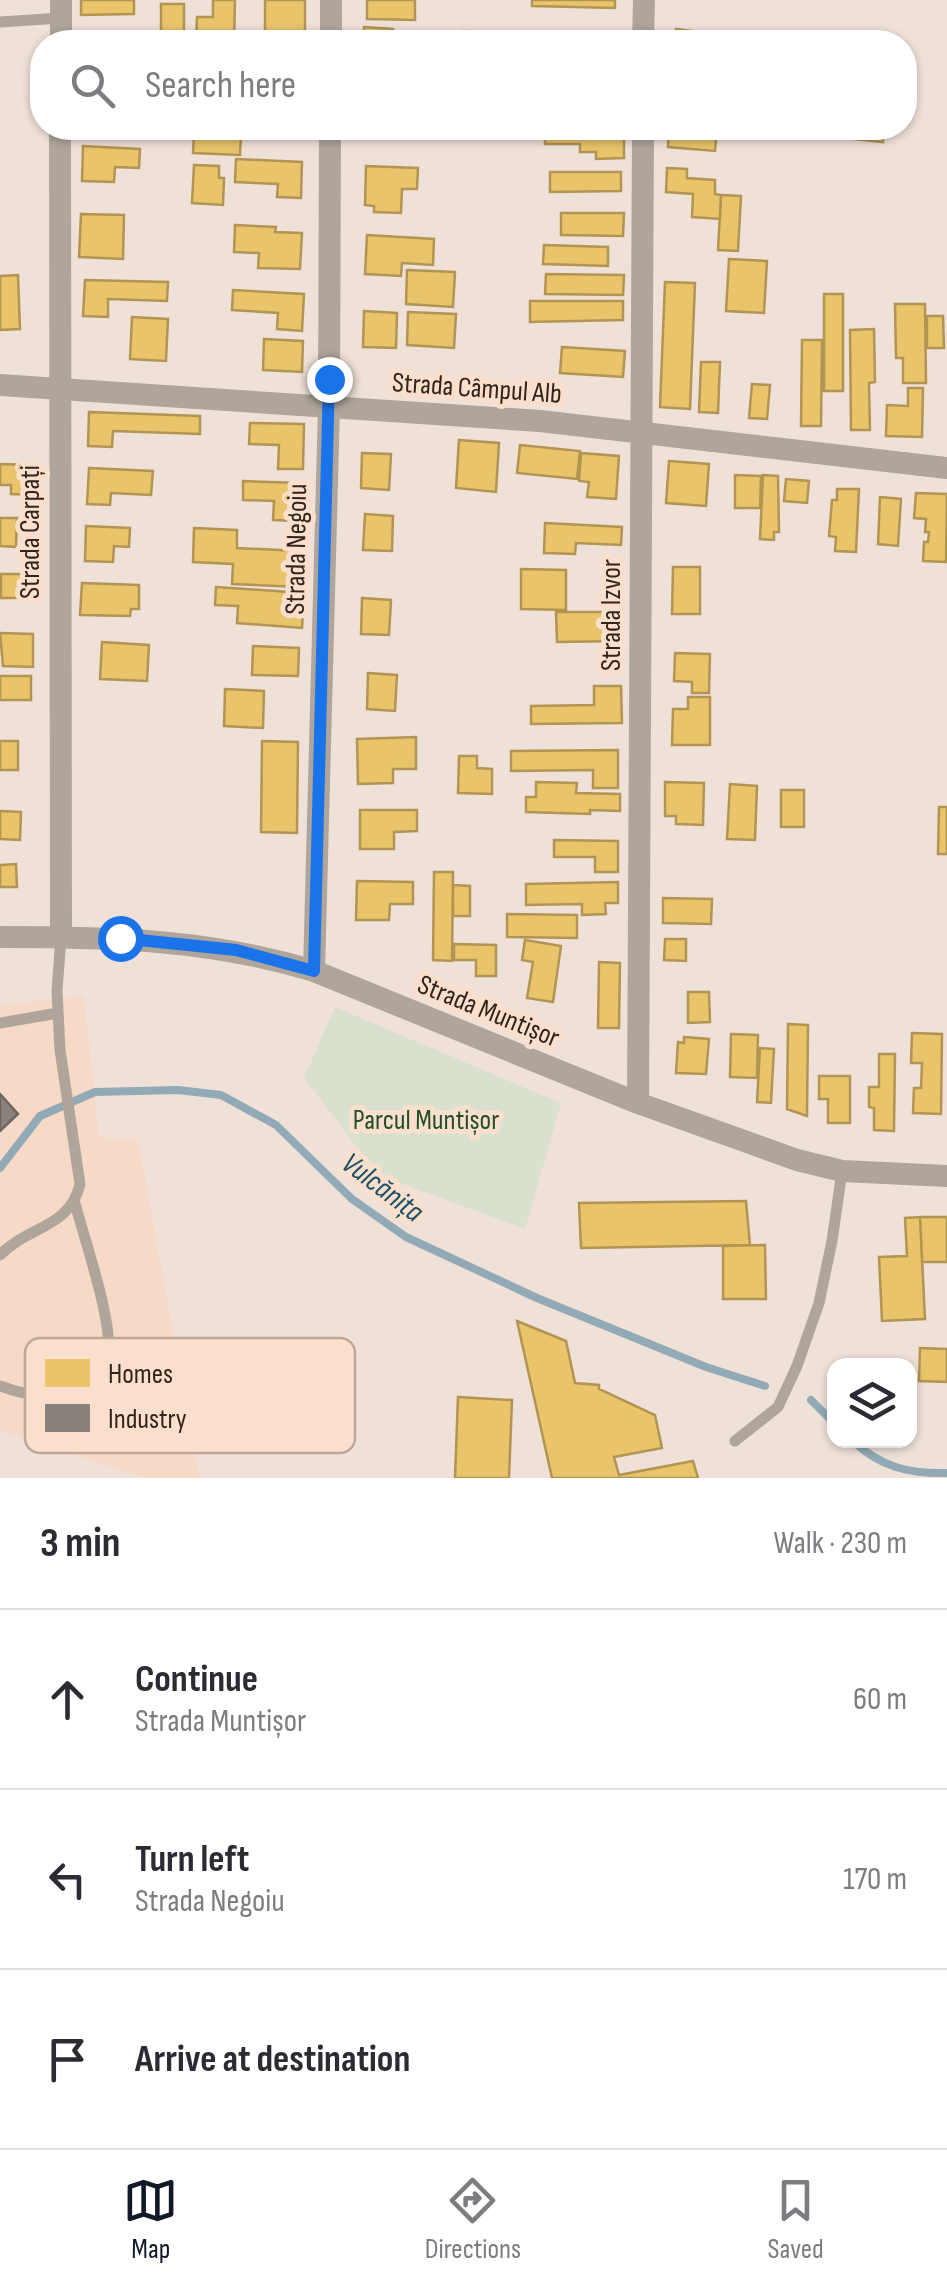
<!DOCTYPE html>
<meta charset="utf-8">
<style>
:root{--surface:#fff;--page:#f2f2f3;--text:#2b2b33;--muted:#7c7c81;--line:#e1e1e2;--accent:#111827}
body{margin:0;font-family:"Sofia Sans Condensed",sans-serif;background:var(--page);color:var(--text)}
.controls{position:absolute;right:30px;bottom:30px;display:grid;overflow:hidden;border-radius:20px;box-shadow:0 2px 8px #0004}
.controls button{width:90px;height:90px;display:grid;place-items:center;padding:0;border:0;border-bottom:2px solid var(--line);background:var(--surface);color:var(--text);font:50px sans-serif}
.stop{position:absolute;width:30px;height:30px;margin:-22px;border:8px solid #1a73e8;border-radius:50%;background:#fff}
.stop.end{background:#1a73e8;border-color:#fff;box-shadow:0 2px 10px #0008}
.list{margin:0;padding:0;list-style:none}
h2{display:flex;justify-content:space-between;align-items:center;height:130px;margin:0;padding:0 40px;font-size:42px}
h2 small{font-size:32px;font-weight:400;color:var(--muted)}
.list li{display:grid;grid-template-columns:65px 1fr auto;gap:30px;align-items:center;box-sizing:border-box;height:180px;padding:0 40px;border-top:2px solid var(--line)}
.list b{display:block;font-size:38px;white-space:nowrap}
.list p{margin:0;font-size:32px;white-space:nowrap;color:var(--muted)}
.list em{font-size:32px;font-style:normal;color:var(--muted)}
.icon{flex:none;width:55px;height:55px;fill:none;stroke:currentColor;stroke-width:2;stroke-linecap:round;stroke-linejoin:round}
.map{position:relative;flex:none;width:947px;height:1478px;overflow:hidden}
.search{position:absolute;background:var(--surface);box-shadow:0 2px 8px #0004;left:30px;right:30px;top:30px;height:110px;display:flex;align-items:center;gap:25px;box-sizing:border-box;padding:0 35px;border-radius:40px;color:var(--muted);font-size:38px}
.sheet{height:670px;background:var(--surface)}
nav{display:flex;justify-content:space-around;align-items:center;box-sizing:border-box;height:140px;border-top:2px solid var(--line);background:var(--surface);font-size:28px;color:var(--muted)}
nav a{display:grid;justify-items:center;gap:5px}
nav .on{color:var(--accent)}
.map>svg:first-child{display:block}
</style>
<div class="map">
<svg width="947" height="1478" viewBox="0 0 947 1478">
<rect width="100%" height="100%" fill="#f0e1d8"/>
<!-- built -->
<path fill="#f7d9c7" d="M84,996L99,1137L138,1140L200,1478H146L0,1431V1005Z"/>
<!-- green -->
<path fill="#d9e0ce" d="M335,1007L561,1103L525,1229L387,1178L356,1146L304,1078Z"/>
<!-- homes -->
<path fill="#e9c46a" stroke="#b29453" stroke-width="2.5" d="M81,0H134V14L81,15Z
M213,0H235L234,42H196L197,17H213Z
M265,0H305V42H265Z
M367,0H415V20L367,19Z
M532,0H615V8L532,6Z
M161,4H184V42H161Z
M364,27L393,29L392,42H364Z
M676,29L757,39L756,42H675Z
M463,31L501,32V42H463Z
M202,128H232V134L241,135L240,155L193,153L194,131H202Z
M545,128H624V158L596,159V152H580V144H545Z
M669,128L717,131L715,151L668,147Z
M836,128H884L883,142L835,137Z
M83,146L140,149L139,168L115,167L114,182L82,181Z
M236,159L302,162L301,198L277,197L278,184L235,182Z
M194,165L219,166V178H224L223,205L192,203Z
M366,166L418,168L417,189H402L401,213L374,212V206L365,205Z
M667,168L687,169V178L715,180V194L721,195L720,219L692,217L693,194L666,192Z
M550,172H621V191L550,192Z
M721,195L741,196L738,251L718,250Z
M561,213H624L623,236L561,235Z
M81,214L124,215L123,259L79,257Z
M235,225L276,227L275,232L302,233L300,269L258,268L259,253L234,252Z
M367,235L434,239L433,265L402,263L401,276L365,274Z
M544,245L608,247V266L543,264Z
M729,259L767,261L764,313L726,311Z
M407,270L455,272L453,307L406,304Z
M546,274L624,275L623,295L545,294Z
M18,275L20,329L0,330V276Z
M85,280L168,282L167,301L108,299V317L83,316Z
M665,282L695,283L690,409L660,407Z
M233,290L304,294L302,331L277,329L278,313L232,310Z
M824,294H843V391H824Z
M530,301H623V320L530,322Z
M895,304H925L926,383H903V358H896Z
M364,311L397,313L396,348L363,347Z
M408,312L456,314L454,348L407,345Z
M927,316H943L944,348H927Z
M132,317L168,319L166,361L130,359Z
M874,329L875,382L869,383L870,430H851L850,330Z
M264,339L303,341L302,372L263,370Z
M802,340H822L821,426H801Z
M562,347L625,351L623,377L560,373Z
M701,362H720L718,413L699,412Z
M752,384L770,385L767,419L749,418Z
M908,388H923L922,437L886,436L887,405L908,406Z
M89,412L200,416V434L113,431L112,447L88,446Z
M250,423L304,424L303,469H278L279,445L249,444Z
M459,440L499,443L496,492L456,488Z
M520,445L580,451L577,479L517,473Z
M362,453L391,454L389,490L361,488Z
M581,453L619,456L616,499L587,497L589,482L579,481Z
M669,461L709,464L706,506L666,503Z
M0,464L34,465L33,495L11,494V485H0Z
M89,468L153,471L151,495L111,493L110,505L87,504Z
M735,475L761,476L760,508H735Z
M763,475L778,476L779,532H774V540L760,539Z
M786,479L809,481L807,503L784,501Z
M243,481L300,483L299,521L273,520L274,501L243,500Z
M837,489H859L856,552L835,551L836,537L829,536L832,500H837Z
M916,493L947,494L946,562L923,561L924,542H928L929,532H925L926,519L914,518Z
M880,497L901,499L898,546L878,544Z
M365,514L393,516L392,551L363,550Z
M0,518H17L16,547L0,546Z
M545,523L622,527L621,545L576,543L575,554L544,553Z
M86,526L130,528L129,547L114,546L113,562L85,561Z
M194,528L237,530V548L300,551L299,587L232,584L233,564L193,562Z
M673,567H700V614H672Z
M521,569L566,570V610L521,609Z
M1,574H36V598H1Z
M82,583L139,585V609H131L130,616L80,615Z
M216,587L304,593L302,628L237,623L238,606L215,605Z
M362,598L391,600L389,635L361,634Z
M556,612H622V641L557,642Z
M0,633L33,634V667L3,666Z
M102,642L149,645L147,681L100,679Z
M253,646L299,648L298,676L252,675Z
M675,653L710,654L709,693H692V682L674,681Z
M368,673L397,675L395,711L367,709Z
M0,676H31V700H0Z
M594,686H621L622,723L531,724V706L594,705Z
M225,689L264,691L263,728L224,726Z
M688,697H710V745H672L673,709H688Z
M416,737V769H393V783L358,784L357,739Z
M0,741H18V770H0Z
M262,741L298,742L297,833L261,832Z
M618,750V788H593V770L511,771V751Z
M459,756H477V768L492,769V794L458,793Z
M536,782L577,783L576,793L620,794V811L590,810V814L526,812V797H536Z
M665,782L704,783L703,825L676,824V816H665Z
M730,784L757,786L755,840L727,839Z
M781,790H804V827H781Z
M939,807H947V854H938Z
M360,810H417V831L394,832V849H360Z
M0,811L21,812L20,840L0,839Z
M554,840L618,841V872H595V857H554Z
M16,864L17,887H0V865Z
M434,872H453L452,961L433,960Z
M357,881L413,882V904H390L389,920H356Z
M618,882V903H605L606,914L582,915V904L526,905V884Z
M453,885L470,886V916H453Z
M663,898L712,899L711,924L663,923Z
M507,914L577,915V938L507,937Z
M665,939H686V961L664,960Z
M525,940L561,946L553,1002L527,998L533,962L522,960Z
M454,944L496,945V976H476V960H454Z
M599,962L620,963L619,1028H598Z
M688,992H709L710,1022L688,1023Z
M788,1024L808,1025L807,1116L787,1109Z
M912,1033L942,1034L941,1114L913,1113L914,1088H921L922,1063H911Z
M731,1034L758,1035L757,1078L730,1077Z
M684,1037L709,1039L706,1074L676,1073L678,1042L684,1043Z
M760,1048L774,1049L771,1103L757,1102Z
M879,1054H895L894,1131L874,1130V1108L869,1107V1087H879Z
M819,1076H850V1123H828V1099H819Z
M746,1201L750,1245L581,1248L579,1203Z
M920,1217L925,1319L882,1321L879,1257L907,1256L905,1218Z
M920,1217H947V1262H922Z
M765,1245L766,1299H723V1246Z
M517,1321L566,1341L575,1383L599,1385V1389L655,1415L662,1448L614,1457L619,1475L693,1461L698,1478H552Z
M920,1348L947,1349V1382L919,1381Z
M458,1397L512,1400L509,1478H455Z"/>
<!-- industry -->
<path fill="#8a817c" stroke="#6f655f" stroke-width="2.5" d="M0,1094L18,1114L0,1131Z"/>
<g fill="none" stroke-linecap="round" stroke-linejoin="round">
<!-- stream -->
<path stroke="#92aab5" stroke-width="8" d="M0,1168L40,1116L95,1092L178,1090L221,1095L276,1125L352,1199L406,1237L537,1298L706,1367L765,1386
M811,1400L834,1423
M852,1440C880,1467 909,1474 947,1473"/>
<!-- lane -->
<path stroke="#afa59b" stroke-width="11" d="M0,22L61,18
M0,1023L58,1013
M0,1255C28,1226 70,1228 80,1184L60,1050L57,991L61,937
M0,1386C21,1394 45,1399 68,1394C86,1390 104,1381 108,1362C115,1326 85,1242 75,1203
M735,1441L778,1407L797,1366L819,1303L832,1241L842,1171"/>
<!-- street -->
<path stroke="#afa59b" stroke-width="22" d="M61,0V42
M331,42V0
M643,42L644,0
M60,128L61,937
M0,385L540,421L947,468
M0,937C110,937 208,939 314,971L638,1103L797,1160L842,1171L947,1176
M314,971L329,406L330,128
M638,1103L643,128"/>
</g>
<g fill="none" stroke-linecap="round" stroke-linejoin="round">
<!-- route -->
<path stroke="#1a73e8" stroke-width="12" d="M120,938L236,950L314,971L329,379"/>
</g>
<g text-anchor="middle" stroke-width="10" stroke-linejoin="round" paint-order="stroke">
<!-- street labels -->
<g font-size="28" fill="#31241c" stroke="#fbdfcd">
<text transform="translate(477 387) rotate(4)" y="10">Strada Câmpul Alb</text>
<text transform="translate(29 532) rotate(-90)" y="10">Strada Carpați</text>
<text transform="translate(295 549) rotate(-89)" y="10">Strada Negoiu</text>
<text transform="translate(610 615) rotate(-90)" y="10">Strada Izvor</text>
<text transform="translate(489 1010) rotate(22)" y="10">Strada Muntișor</text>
</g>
<!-- park labels -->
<g font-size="28" fill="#214e25" stroke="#fbdfcd">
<text x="426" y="1129">Parcul Muntișor</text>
</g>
<!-- water labels -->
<g font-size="30" font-style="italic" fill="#195066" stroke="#fbdfcd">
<text transform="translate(383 1187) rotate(37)" y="10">Vulcănița</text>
</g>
</g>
<!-- legend -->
<rect x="25" y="1338" width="330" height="115" rx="15" fill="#fbdfcd" stroke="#bea798" stroke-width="2.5"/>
<rect x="45" y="1359" width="45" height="28" fill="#e9c46a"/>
<rect x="45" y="1404" width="45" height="28" fill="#8a817c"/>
<g font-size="28" fill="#31241c">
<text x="108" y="1383">Homes</text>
<text x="108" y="1428">Industry</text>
</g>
</svg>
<div class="controls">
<button><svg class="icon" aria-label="layers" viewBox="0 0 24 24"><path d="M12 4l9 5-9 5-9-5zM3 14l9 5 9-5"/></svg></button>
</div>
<div class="stop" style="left:120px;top:938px"></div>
<div class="stop end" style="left:329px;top:379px"></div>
<div class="search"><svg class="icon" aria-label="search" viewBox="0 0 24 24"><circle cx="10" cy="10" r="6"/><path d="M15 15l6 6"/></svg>Search here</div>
</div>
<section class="sheet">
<h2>3 min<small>Walk · 230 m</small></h2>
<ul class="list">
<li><svg class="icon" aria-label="ahead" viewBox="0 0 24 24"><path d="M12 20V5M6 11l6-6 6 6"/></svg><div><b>Continue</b><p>Strada Muntișor</p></div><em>60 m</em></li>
<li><svg class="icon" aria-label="left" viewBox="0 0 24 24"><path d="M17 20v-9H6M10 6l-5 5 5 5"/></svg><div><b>Turn left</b><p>Strada Negoiu</p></div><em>170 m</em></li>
<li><svg class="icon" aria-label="arrive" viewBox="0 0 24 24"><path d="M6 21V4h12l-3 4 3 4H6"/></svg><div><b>Arrive at destination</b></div></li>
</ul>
</section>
<nav>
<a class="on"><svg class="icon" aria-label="map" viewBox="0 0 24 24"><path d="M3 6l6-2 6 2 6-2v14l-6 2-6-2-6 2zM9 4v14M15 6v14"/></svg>Map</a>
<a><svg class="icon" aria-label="directions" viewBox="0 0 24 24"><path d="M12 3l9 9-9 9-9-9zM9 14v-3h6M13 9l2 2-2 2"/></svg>Directions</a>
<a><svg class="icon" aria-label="saved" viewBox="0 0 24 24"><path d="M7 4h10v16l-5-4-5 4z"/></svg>Saved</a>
</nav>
